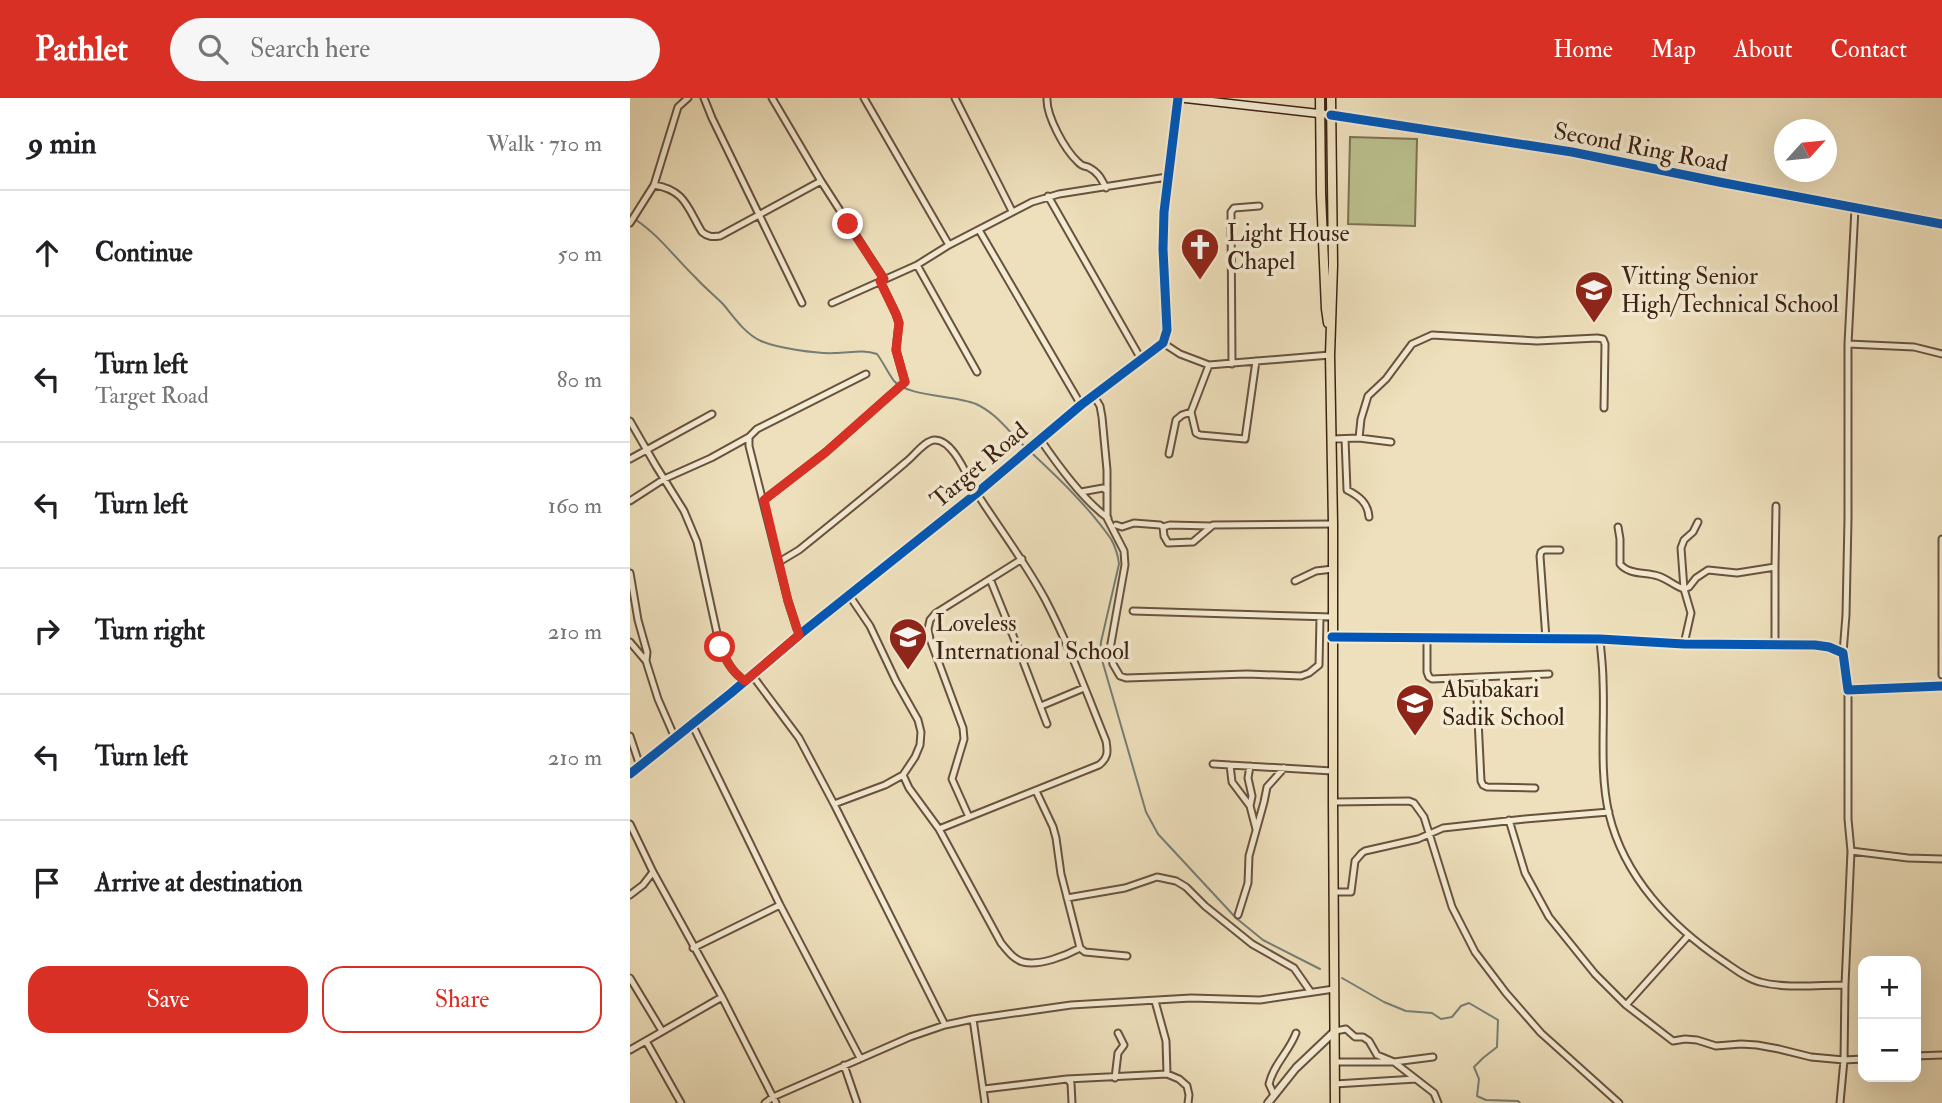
<!DOCTYPE html>
<meta charset="utf-8">
<style>
:root{--surface:#fff;--page:#f6f6f6;--text:#202124;--muted:#757577;--line:#e0e0e0;--accent:#d93025}
body{margin:0;font-family:"IM FELL Double Pica",serif;background:var(--page);color:var(--text)}
.controls{position:absolute;right:21px;bottom:21px;display:grid;overflow:hidden;border-radius:14px;box-shadow:0 7px 28px #0002}
.controls button{width:63px;height:63px;display:grid;place-items:center;padding:0;border:0;border-bottom:2px solid var(--line);background:var(--surface);color:var(--text);font:35px sans-serif}
.compass{position:absolute;left:1144px;top:21px;width:63px;height:63px;border-radius:50%;background:var(--surface);box-shadow:0 7px 28px #0002;rotate:63deg}
.stop{position:absolute;width:21px;height:21px;margin:-16px;border:5px solid #d93025;border-radius:50%;background:#fff}
.stop.end{background:#d93025;border-color:#fff;box-shadow:0 2px 7px #0008}
.list{margin:0;padding:0;list-style:none}
h2{display:flex;justify-content:space-between;align-items:center;height:91px;margin:0;padding:0 28px;font-size:30px}
h2 small{font-size:23px;font-weight:400;color:var(--muted)}
.list li{display:grid;grid-template-columns:46px 1fr auto;gap:21px;align-items:center;box-sizing:border-box;height:126px;padding:0 28px;border-top:2px solid var(--line)}
.list b{display:block;font-size:26px;white-space:nowrap}
.list p{margin:0;font-size:23px;white-space:nowrap;color:var(--muted)}
.list em{font-size:23px;font-style:normal;color:var(--muted)}
.actions{display:flex;gap:14px;padding:21px 28px}
.actions a{flex:1;padding:16px 0;border:2px solid var(--accent);border-radius:21px;text-align:center;font-size:24px;color:var(--accent)}
.actions .main{background:var(--accent);color:#fff}
.icon{flex:none;width:38px;height:38px;fill:none;stroke:currentColor;stroke-width:2;stroke-linecap:round;stroke-linejoin:round}
.map{position:relative;flex:none;width:1312px;height:1005px;overflow:hidden}
header{display:flex;align-items:center;gap:42px;box-sizing:border-box;height:98px;padding:0 35px;background:var(--accent);color:#fff}
header strong{font-size:33px}
nav{display:flex;gap:38px;margin-inline-start:auto;font-size:24px}
.search{width:490px;height:63px;background:var(--page);display:flex;align-items:center;gap:18px;box-sizing:border-box;padding:0 24px;border-radius:38px;color:var(--muted);font-size:26px}
main{display:flex}
aside{flex:1;background:var(--surface)}
.map>svg:first-child{display:block}
</style>
<header>
<strong>Pathlet</strong>
<div class="search"><svg class="icon" aria-label="search" viewBox="0 0 24 24"><circle cx="10" cy="10" r="6"/><path d="M15 15l6 6"/></svg>Search here</div>
<nav><a>Home</a><a>Map</a><a>About</a><a>Contact</a></nav>
</header>
<main>
<aside>
<h2>9 min<small>Walk · 710 m</small></h2>
<ul class="list">
<li><svg class="icon" aria-label="ahead" viewBox="0 0 24 24"><path d="M12 20V5M6 11l6-6 6 6"/></svg><div><b>Continue</b></div><em>50 m</em></li>
<li><svg class="icon" aria-label="left" viewBox="0 0 24 24"><path d="M17 20v-9H6M10 6l-5 5 5 5"/></svg><div><b>Turn left</b><p>Target Road</p></div><em>80 m</em></li>
<li><svg class="icon" aria-label="left" viewBox="0 0 24 24"><path d="M17 20v-9H6M10 6l-5 5 5 5"/></svg><div><b>Turn left</b></div><em>160 m</em></li>
<li><svg class="icon" aria-label="right" viewBox="0 0 24 24"><path d="M7 20v-9h11M14 6l5 5-5 5"/></svg><div><b>Turn right</b></div><em>210 m</em></li>
<li><svg class="icon" aria-label="left" viewBox="0 0 24 24"><path d="M17 20v-9H6M10 6l-5 5 5 5"/></svg><div><b>Turn left</b></div><em>210 m</em></li>
<li><svg class="icon" aria-label="arrive" viewBox="0 0 24 24"><path d="M6 21V4h12l-3 4 3 4H6"/></svg><div><b>Arrive at destination</b></div></li>
</ul>
<div class="actions"><a class="main">Save</a><a>Share</a></div>
</aside>
<div class="map">
<svg width="1312" height="1005" viewBox="0 0 1312 1005">
<rect width="100%" height="100%" fill="#eee0bc"/>
<filter id="stains"><feTurbulence type="fractalNoise" baseFrequency=".00286" numOctaves="4"/><feColorMatrix values="0 0 0 0 .2 0 0 0 0 .09 0 0 0 0 .02 0 0 0 .5 -.17"/></filter>
<radialGradient id="worn" r=".72"><stop offset=".6" stop-color="#630" stop-opacity="0"/><stop offset="1" stop-color="#630" stop-opacity=".3"/></radialGradient>
<!-- green -->
<path fill="#bbc18f" stroke="#7c7252" stroke-width="2" d="M720,39L787,41L785,128L718,126Z"/>
<g fill="none" stroke-linecap="round" stroke-linejoin="round">
<!-- stream -->
<path stroke="#757e76" stroke-width="2" d="M0,118C27,134 44,159 66,180C74,189 84,197 93,206C104,219 115,236 131,243C146,250 188,256 205,255C220,255 232,251 247,256C253,264 258,275 264,283C278,299 325,297 346,306C364,314 376,330 390,344C422,374 456,405 481,441C486,450 488,457 489,466L471,544L470,555L516,714L528,736L606,820L633,842L690,871
M712,880L754,904L776,913L802,915L811,921L822,919L831,908L839,905L868,922L867,949L853,960L844,969L849,981L847,998L856,1002L888,1003L890,1005"/>
<!-- minor casing -->
<g stroke="#68523e" stroke-width="9">
<path id="minor" d="M74,0L82,20L172,205
M142,0L191,83L254,181
M234,0L319,147
M325,0L382,113
M417,0C416,18 435,52 448,64C453,69 452,67 458,69C468,74 471,80 476,90
M24,87C55,92 57,109 72,134C78,139 82,139 90,138L191,83
M418,98L511,261
M0,125L24,87L48,9L58,0
M349,132L451,307
M287,167L347,274
M202,205L287,167L319,147L402,104L429,96L537,79
M533,245L550,256L579,267L700,257
M1218,246L1284,249L1312,256
M602,266L601,114L604,110L629,108
M579,267L561,314L566,335L570,337L615,341L626,263
M464,298L470,308L472,319L477,372V420L494,453L495,467L480,551L483,566L490,578L496,580L617,576L671,578L679,575L689,567L690,520
M0,323L26,368L54,413L67,444L90,549C97,564 102,574 115,583
M729,340L731,321L738,298L756,281L782,246L802,237L907,243L967,240L973,241L975,246L974,310
M410,341C427,366 454,403 478,420
M702,341L729,340L761,344
M715,341L717,392C729,398 738,405 739,419
M539,356L546,322L552,317L561,314
M0,361L82,316
M451,394L473,390L477,393
M134,402L196,354L275,284L266,252L269,225L266,216L250,183
M0,403L34,381L81,360L119,339
M486,427L492,429L504,425L530,427L533,429L534,438L538,445L563,444L583,427L703,426
M533,429L540,427L581,428
M988,429L990,441V466C999,477 1015,474 1028,478C1038,481 1044,488 1054,491L1061,515L1054,546
M1312,441V577
M149,464L169,452C205,423 241,394 276,364C284,358 295,342 305,342C324,342 338,381 346,394C369,430 395,464 415,501C439,547 457,596 476,643C478,654 478,660 469,667L309,731
M1145,469V547
M0,475L8,522L17,554L16,563
M360,481L388,550L417,626
M665,483L686,473L703,471
M1054,491L1059,489L1066,480L1078,472L1107,475L1145,469L1146,408
M1054,491L1051,450L1054,442L1063,434L1068,424
M503,513L702,519
M169,537L158,503L119,348V339L127,331L236,276
M702,539L970,541L1054,546L1185,547L1199,549L1213,555L1218,592L1312,588
M797,540V574L799,579L802,581L919,576
M916,541L910,458L911,454L914,452H930
M970,541C971,555 973,569 973,583C975,627 969,673 979,716C994,779 1041,828 1093,863C1105,871 1117,881 1130,884C1157,891 1188,887 1215,887
M0,544L16,563L28,601L45,640
M1213,555L1216,517L1218,421V246L1225,110
M122,577L169,640L204,706L315,927
M846,580L851,683L853,687L857,689L905,690
M1218,592V721L1221,753L1278,760L1312,761
M411,608L454,590
M62,626L150,807L230,960
M0,638L10,668
M583,666L702,673
M600,667L602,684L620,708
M620,668L618,680L622,698L620,708L626,731
M0,676L101,595L169,537L347,395L451,307L533,245L537,232L533,151L534,114L548,0
M273,677L279,690L309,731L371,845C377,852 383,861 393,864C410,868 435,858 450,850
M406,693L423,729L426,740L431,776L450,850L455,854L497,858
M703,704L779,703L784,705L794,719L822,809L845,854L876,895L911,935L989,1005
M204,706L255,687L273,677L285,659L290,647L291,634L288,622L266,583L240,528L219,497
M339,719L322,681L334,641L333,630L300,541L298,531L300,522L306,515L392,461
M879,722L895,775L919,819L965,876L996,907L1043,943L1055,941L1067,942L1086,948L1111,946L1127,947L1149,951L1181,959L1214,962L1233,961
M0,726L23,774L92,899L146,1005
M704,794H721L725,763L732,755L735,753L788,741L813,730L895,721L979,714
M0,797L13,787L23,774
M437,800L495,790L527,779L546,783L556,789L575,808L622,846L664,870L680,893
M608,817L618,785L619,758L634,704L637,689L654,670
M63,850L150,807
M0,880L32,933
M996,907L1058,838
M343,921L355,1005
M705,933L716,931L725,939H733L739,943L747,957L764,964L804,995L808,1005
M16,943L51,1005
M0,952L92,899
M1286,958L1312,957
M705,964H764L803,959
M214,967L227,1005
M537,976L549,981L557,988L559,997L558,1005
M485,980L488,955L494,947L488,935
M437,981L537,976L536,943L525,903
M705,986L786,981
M354,991L437,981L441,985L442,1005
M644,997L639,986C643,967 659,954 666,935
M135,1005L143,999L280,939L315,927L343,921L441,907L561,900L630,902L704,891
M1210,1005L1214,962L1215,887L1221,753"/>
</g>
<!-- tertiary casing -->
<g stroke="#68523e" stroke-width="10">
<path id="tertiary" d="M701,17L942,54L1089,84L1312,126
M638,1005L666,970L705,933"/>
</g>
<!-- secondary casing -->
<g stroke="#3c2214" stroke-width="10">
<path id="secondary" d="M551,0L693,16"/>
</g>
<!-- trunk casing -->
<g stroke="#3c2214" stroke-width="11">
<path id="trunk" d="M690,0L691,96L696,211L698,225
M701,0L703,167L700,257L703,426V704L705,1005"/>
</g>
<!-- minor -->
<use href="#minor" stroke="#f4ebd3" stroke-width="5"/>
<!-- tertiary -->
<use href="#tertiary" stroke="#f4ebd3" stroke-width="6"/>
<!-- secondary -->
<use href="#secondary" stroke="#f4ebd3" stroke-width="7"/>
<!-- trunk -->
<use href="#trunk" stroke="#eee0bc" stroke-width="8"/>
<!-- cycleway casing -->
<g stroke="#f4ebd3" stroke-width="13">
<path id="cycleway" d="M701,17L942,54L1089,84L1312,126
M702,539L970,541L1054,546L1185,547L1199,549L1213,555L1218,592L1312,588
M0,676L101,595L169,537L347,395L451,307L533,245L537,232L533,151L534,114L548,0"/>
</g>
<!-- cycleway -->
<use href="#cycleway" stroke="#0057b8" stroke-width="9"/>
</g>
<g fill="none" stroke-linecap="round" stroke-linejoin="round">
<!-- route -->
<path stroke="#d93025" stroke-width="9" d="M90,549C97,564 102,574 115,583L169,537L158,503L134,402L196,354L275,284L266,252L269,225L266,216L250,183L254,181L218,126"/>
</g>
<!-- icons -->
<defs>
<g id="church-pin" transform="scale(2.0125)"><path d="M0 17L-7.5 6A9.5 9.5 0 1 1 7.5 6Z" fill="#8f2418" stroke="#f4ebd3"/><path d="M-1.2-6h2.4v3.5h3.3v2.4h-3.3V6h-2.4V-.1h-3.3v-2.4h3.3Z" fill="#fff"/></g>
<g id="school-pin" transform="scale(2.0125)"><path d="M0 17L-7.5 6A9.5 9.5 0 1 1 7.5 6Z" fill="#8f2418" stroke="#f4ebd3"/><path d="M0-5L7-2L0 1L-7-2ZM-4 1L0 2.5L4 1V4Q0 6-4 4Z" fill="#fff"/></g>
</defs>
<g fill-rule="evenodd">
<use href="#church-pin" x="570" y="149"/>
<use href="#school-pin" x="964" y="192"/>
<use href="#school-pin" x="278" y="539"/>
<use href="#school-pin" x="785" y="605"/>
</g>
<g text-anchor="middle" stroke-width="7" stroke-linejoin="round" paint-order="stroke">
<!-- street labels -->
<g font-size="24" fill="#3c2214" stroke="#f4ebd3">
<text transform="translate(1011 49) rotate(11)" y="8">Second Ring Road</text>
<text transform="translate(349 367) rotate(-40)" y="8">Target Road</text>
</g>
<!-- poi labels -->
<g font-size="24" fill="#3c2214" stroke="#f4ebd3" text-anchor="start">
<text x="597" y="143">Light House<tspan x="597" dy="28">Chapel</tspan></text>
<text x="991" y="186">Vitting Senior<tspan x="991" dy="28">High/Technical School</tspan></text>
<text x="305" y="533">Loveless<tspan x="305" dy="28">International School</tspan></text>
<text x="812" y="599">Abubakari<tspan x="812" dy="28">Sadik School</tspan></text>
</g>
</g>
<rect width="100%" height="100%" filter="url(#stains)"/>
<rect width="100%" height="100%" fill="url(#worn)"/>
</svg>
<div class="controls">
<button>+</button>
<button>−</button>
</div>
<svg class="compass" viewBox="-18 -18 36 36"><path d="M0-13l5 13h-10z" fill="#e53935"/><path d="M0 13l5-13h-10z" fill="#757577"/></svg>
<div class="stop" style="left:90px;top:549px"></div>
<div class="stop end" style="left:218px;top:126px"></div>
</div>
</main>
